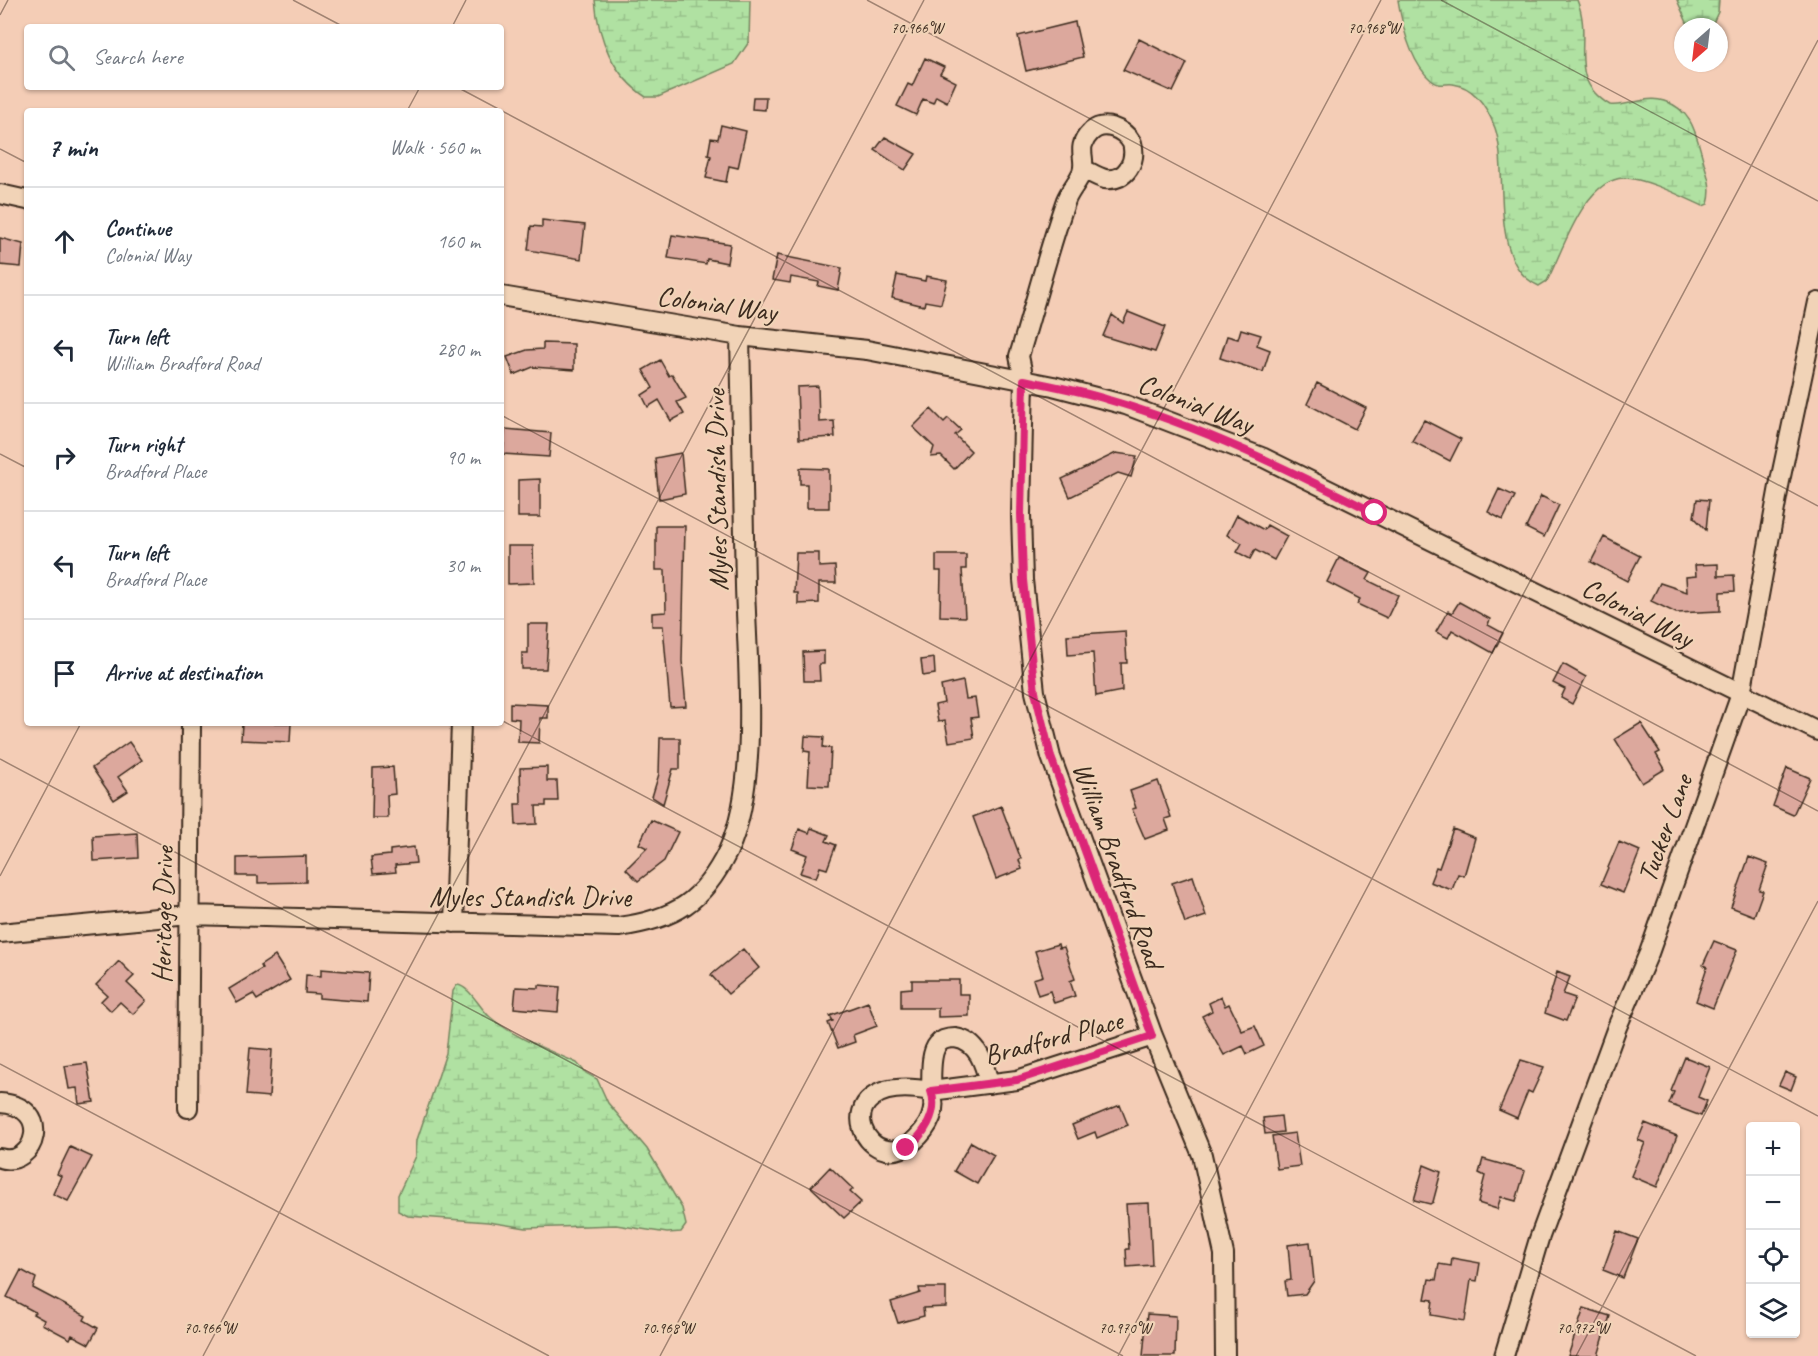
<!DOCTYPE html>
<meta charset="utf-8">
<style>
:root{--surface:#fff;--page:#f6f6f7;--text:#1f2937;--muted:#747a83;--line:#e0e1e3}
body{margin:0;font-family:Caveat,sans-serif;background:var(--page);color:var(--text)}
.controls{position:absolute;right:18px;bottom:18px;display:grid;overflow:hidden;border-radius:6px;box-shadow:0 2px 4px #0004}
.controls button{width:54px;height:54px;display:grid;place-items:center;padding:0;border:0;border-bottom:2px solid var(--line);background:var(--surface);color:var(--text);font:30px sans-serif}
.compass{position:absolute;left:1674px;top:18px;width:54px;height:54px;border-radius:50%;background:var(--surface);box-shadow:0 2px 4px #0004;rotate:208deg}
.stop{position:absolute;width:18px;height:18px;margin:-14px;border:4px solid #db2777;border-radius:50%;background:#fff}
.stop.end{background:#db2777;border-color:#fff;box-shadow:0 2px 6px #0008}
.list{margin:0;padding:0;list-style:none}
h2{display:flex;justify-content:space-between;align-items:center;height:78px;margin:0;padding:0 24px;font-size:26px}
h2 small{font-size:20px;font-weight:400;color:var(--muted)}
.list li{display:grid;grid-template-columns:39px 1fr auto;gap:18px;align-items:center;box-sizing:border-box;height:108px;padding:0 24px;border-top:2px solid var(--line)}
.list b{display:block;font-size:22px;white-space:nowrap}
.list p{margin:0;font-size:20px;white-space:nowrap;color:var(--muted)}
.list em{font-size:20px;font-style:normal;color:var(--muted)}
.icon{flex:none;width:33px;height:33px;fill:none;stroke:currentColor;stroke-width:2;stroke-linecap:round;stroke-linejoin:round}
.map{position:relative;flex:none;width:1818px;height:1356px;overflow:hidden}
.search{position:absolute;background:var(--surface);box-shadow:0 2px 4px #0004;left:24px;top:24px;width:480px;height:66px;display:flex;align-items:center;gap:15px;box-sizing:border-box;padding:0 21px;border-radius:6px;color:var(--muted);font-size:22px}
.panel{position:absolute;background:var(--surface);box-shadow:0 2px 4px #0004;left:24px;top:108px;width:480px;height:618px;border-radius:6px}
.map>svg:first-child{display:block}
</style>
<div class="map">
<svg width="1818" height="1356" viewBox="0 0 1818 1356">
<defs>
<pattern id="wetland-marsh" width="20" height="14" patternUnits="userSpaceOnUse" patternTransform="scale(1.5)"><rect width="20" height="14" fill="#b0e1a2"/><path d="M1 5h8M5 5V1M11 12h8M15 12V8" fill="none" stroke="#98c18b"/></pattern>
</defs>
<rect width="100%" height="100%" fill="#f4cdb6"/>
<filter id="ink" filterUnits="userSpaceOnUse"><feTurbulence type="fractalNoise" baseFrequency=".0167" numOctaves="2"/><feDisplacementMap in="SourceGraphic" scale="12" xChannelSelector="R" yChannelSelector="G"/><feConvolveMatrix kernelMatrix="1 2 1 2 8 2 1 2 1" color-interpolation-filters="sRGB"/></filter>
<g filter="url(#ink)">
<!-- wetland -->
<path fill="url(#wetland-marsh)" stroke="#768660" stroke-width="1.5" d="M595,0H750L749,42L734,64L658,97H646C613,76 598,38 595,0Z
M1398,0H1577C1594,41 1564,77 1610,105C1628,107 1646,95 1664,101C1693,110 1696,135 1703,159C1707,175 1713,187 1708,204L1703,206C1683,197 1646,178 1624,178C1584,179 1563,251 1547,281L1539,286C1487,264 1510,171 1495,128C1488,109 1476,87 1453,84C1445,83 1439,87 1431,80C1411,63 1402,25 1398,0Z
M1677,0H1719L1718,12L1711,27H1689Z
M457,985C470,986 480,1009 490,1017C515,1038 548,1050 577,1063L586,1073L597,1079L608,1103L647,1149L682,1208L686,1225L681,1232L667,1233L616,1225L526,1228L488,1222L408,1216L398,1211V1195L416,1156L417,1140L446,1053L453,991Z"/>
<!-- building -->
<path fill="#dca89d" stroke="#3b2a1e" stroke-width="1.5" d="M1075,22L1083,57L1026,71L1018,36Z
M1139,39L1187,63L1173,92L1123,70Z
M925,58L944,67L940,74L956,82L947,102L936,96L933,103L923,99L916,115L897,106L908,84L912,86Z
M753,97H766L765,110L752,109Z
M721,125L746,131L738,168L729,166L726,182L706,178L711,156L708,155L711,138L718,139Z
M885,137L916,154L905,170L875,150Z
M542,220L585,225L581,259L528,250L531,226L542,227Z
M672,235L730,244L727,263L707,259L706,264L668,258Z
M0,238L23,244L21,267L0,265Z
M777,255L842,268L838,290L818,286L819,282L791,277L790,283L772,280Z
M897,275L925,281L926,276L947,280L941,304L925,301L924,306L892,298Z
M1128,312L1165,327L1155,352L1103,336L1112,315L1123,323Z
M1241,329L1261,335L1257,345L1270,350L1263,372L1220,358L1227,336L1238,339Z
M543,343L574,344V370L533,367L514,375L507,357L527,350L543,349Z
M660,360L669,376L672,374L686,398L677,402L684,414L671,421L659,400L648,407L642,395L653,388L643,370Z
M1317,383L1366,408L1355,429L1307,404Z
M818,386L819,422L834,421L835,437L799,439L797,387Z
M931,409L944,422L948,418L961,430L955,435L971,451L954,469L941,456L931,457L934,447L913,427Z
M1424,420L1461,439L1450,461L1412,441Z
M505,429L551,433L549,457L503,454Z
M681,453L685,494L659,499L655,458Z
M1116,453L1137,456L1131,477L1118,473L1070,497L1062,479Z
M800,468L829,469V508H807V484H800Z
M540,479V517H518V480Z
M1499,489L1515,496L1503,520L1488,512Z
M1541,496L1559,505L1544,537L1526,528Z
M1697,499L1709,500L1706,530L1694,517Z
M1237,515L1264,530L1267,525L1287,536L1274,560L1255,550L1250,559L1237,552L1242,543L1227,535Z
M656,526H685L682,661L686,706L670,707L663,626H652V613L666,612L665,570H656Z
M1604,537L1640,556L1627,581L1591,562Z
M508,546H533L534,583L508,584Z
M796,553H819V567L835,566L836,583H819V603L798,604V593H794Z
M936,555H966V569H962L965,617L940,616L941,571H936Z
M1339,558L1371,573L1367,580L1398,595L1387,618L1357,604L1360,599L1327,582Z
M1718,564V576L1734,575L1735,591L1720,592V611L1676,613L1651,601L1660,583L1687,592L1686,577L1696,576L1695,565Z
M1459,602L1490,619L1488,625L1503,633L1493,653L1452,630L1448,638L1436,632L1448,611L1452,613Z
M528,624H549L546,669H522V653H528Z
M1125,631L1127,663H1121L1122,691L1096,696L1093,653L1068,655L1067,635Z
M824,651V664H819L820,681H804L803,652Z
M934,658L935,674L923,676L921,660Z
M1563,664L1586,677L1572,704L1561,698L1565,689L1553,683Z
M963,681L966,699L975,698L978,717L971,718L974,738L949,742L945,721L938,722L935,705L944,703L941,686Z
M510,703L548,705V718H540L539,743L518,742L519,719L510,718Z
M242,723H291L290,742L241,740Z
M1641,723L1660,752L1656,754L1665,769L1642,783L1615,739Z
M805,736L824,737L823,747L831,748L829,786L808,785L810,752L804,751Z
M660,738H680V769H673L663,804L652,797L659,774Z
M129,742L142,760L118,777L128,791L114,800L92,768Z
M393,767L395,794L387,795L388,818H372L373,768Z
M547,767V781H557L558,801H546V806H536L537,824L516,825L515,804H521L520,768Z
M1787,768L1810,778L1793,815L1773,806Z
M1158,781L1171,817L1165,819L1169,830L1145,839L1132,809L1136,808L1130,791Z
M1001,806L1021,859L1019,860L1022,869L996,879L973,817Z
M651,820L678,832L664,861L638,881L626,869L647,848L639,844Z
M811,828L829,835L826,841L836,845L827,869L820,867L816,878L800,873L807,855L792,849L799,829L809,833Z
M1453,829L1475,838L1464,876L1458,874L1452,890L1430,882L1436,867L1439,868Z
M137,833L138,858L94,861L93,836Z
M1619,842L1640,851L1623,893L1601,884Z
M414,847L416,863L395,865L396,872L373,874L371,857L390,855V850Z
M306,856V882L258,883V876H237V858Z
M1749,857L1768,864L1759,890L1763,891L1754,916L1731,907Z
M1193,876L1206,916L1185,923L1172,883Z
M1714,941L1737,950L1713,1008L1696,1001L1707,967L1703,965Z
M1058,944L1059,948L1064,947L1075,979L1070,981L1075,996L1054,1003L1050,991L1038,995L1033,979L1043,976L1035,951Z
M743,949L759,968L728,994L711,975Z
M275,956L290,980L257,1000L253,994L237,1003L229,989L262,969L260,966Z
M119,961L134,976L127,983L146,1001L133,1014L120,1002L111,1011L101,1001L107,995L96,985Z
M321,969L369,973L367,1002L319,998V994L305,993L306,975L321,976Z
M1557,972L1570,977L1563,994L1575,998L1566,1021L1545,1013Z
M912,980H959V994H969V1016L938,1017V1008H901V989L912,988Z
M539,985L560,987L558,1012L514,1008L516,987L539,988Z
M1221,997L1225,1006L1229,1004L1242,1031L1255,1026L1264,1046L1247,1054L1243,1046L1224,1055L1202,1016L1212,1011L1209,1003Z
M868,1002L877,1026L853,1035L855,1042L838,1048L828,1023L833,1021L830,1016Z
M250,1048L272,1050L269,1097L246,1095Z
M1685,1057L1710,1067L1698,1097L1707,1101L1701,1116L1669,1104L1674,1092L1671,1091Z
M1521,1060L1544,1067L1532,1093L1528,1091L1517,1118L1499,1110Z
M87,1063L94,1102L79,1104L77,1088L69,1089L65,1066Z
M1785,1072L1796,1077L1791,1090L1779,1085Z
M1120,1105L1128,1125L1097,1138L1095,1132L1078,1139L1072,1125Z
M1281,1116L1283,1132L1265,1134L1263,1118Z
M1645,1123L1677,1136L1657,1187L1631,1176L1645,1143L1638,1140Z
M1295,1133L1300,1166L1277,1169L1272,1136Z
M971,1142L994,1155L977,1184L954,1171Z
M70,1147L92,1157L68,1201L53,1194L61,1176L57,1174Z
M1483,1159L1525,1171L1516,1201L1501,1197L1497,1209L1478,1203L1485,1176L1479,1173Z
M1424,1165L1441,1172L1433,1202L1430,1204L1414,1200Z
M830,1167L853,1189L850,1192L861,1202L844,1218L811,1187Z
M1149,1203L1152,1265L1127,1267L1126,1249H1129L1126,1204Z
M1617,1231L1638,1239L1623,1278L1603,1270Z
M1310,1242L1314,1281L1305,1294L1287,1296L1285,1281L1291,1280L1288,1245Z
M1452,1258L1480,1263L1477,1281L1471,1280L1465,1321L1431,1315L1433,1300L1425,1299L1429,1279L1436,1280L1439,1264L1451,1266Z
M21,1270L36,1278L33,1288L86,1316L84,1320L98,1328L89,1344L72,1335L70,1339L42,1324L44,1320L33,1314L35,1312L7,1297Z
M919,1288H946V1307L923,1308L924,1316L898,1323L891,1302L920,1293Z
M1584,1308L1610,1316L1598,1356H1568Z
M1147,1314L1176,1316L1175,1356H1143Z"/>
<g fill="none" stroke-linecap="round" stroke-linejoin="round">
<!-- minor casing -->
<g stroke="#3b2a1e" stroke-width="22">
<path id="minor" d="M1083,169C1090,172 1097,177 1105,179C1126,182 1137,161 1132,143C1124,129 1103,119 1090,133C1075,148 1087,158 1082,172C1078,182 1070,190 1066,200C1048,251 1035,304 1019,356L1024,380L1021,515L1023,580L1035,692L1051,757L1153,1036L1202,1155L1224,1254L1225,1356
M0,194L27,200
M501,296L740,336L867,350L1053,386L1126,405L1264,458L1818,731
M454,923L461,723
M0,933L189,915L619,927C675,919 703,902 728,851C760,783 747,661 745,586C743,502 741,419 740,336
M989,1084C985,1065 978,1041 955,1038C949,1038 942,1039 938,1044C929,1054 932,1078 931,1091C811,1069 871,1199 924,1130C933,1118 936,1105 931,1091L1017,1080L1153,1036
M0,1103C55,1106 35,1169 0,1158
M188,1108L191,723
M1504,1356L1539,1239L1617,1027L1649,953L1741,694L1780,481L1818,302"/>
</g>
<!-- minor -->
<use href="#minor" stroke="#f1d3b7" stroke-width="18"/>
</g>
</g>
<g fill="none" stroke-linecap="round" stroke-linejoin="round" filter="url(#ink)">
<!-- route -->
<path stroke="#db2777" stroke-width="8" d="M906,1148C924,1136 939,1112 931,1091L1017,1080L1152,1036L1051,757L1035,692L1023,580L1021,514L1024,380C1053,386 1081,391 1109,400C1203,427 1289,470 1375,513"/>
</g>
<!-- ticks -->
<path fill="none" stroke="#3b2a1e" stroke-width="1.5" stroke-opacity="0.45" d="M293,0L344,27M867,0L1818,506M1441,0L1818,201M0,15L8,0M452,27L466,0M457,87L1818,811M407,111L420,87M0,149L27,163M501,415L1818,1116M0,454L27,468M501,720L1696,1356M0,759L1123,1356M0,876L81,723M0,1064L549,1356M203,1356L924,0M660,1356L1381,0M1118,1356L1818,40M1576,1356L1818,901"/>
<g text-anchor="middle" stroke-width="4.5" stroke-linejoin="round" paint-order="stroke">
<!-- street labels -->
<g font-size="28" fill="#3b2a1e" stroke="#f1d3b7">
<text transform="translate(717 303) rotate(8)" y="10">Colonial Way</text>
<text transform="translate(1196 403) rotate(21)" y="10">Colonial Way</text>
<text transform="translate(716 490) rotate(-91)" y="10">Myles Standish Drive</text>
<text transform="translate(1638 612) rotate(27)" y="10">Colonial Way</text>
<text transform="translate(1664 828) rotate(-70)" y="10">Tucker Lane</text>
<text transform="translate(1119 865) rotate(70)" y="10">William Bradford Road</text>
<text x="530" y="906">Myles Standish Drive</text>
<text transform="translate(162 915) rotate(-89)" y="10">Heritage Drive</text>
<text transform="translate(1053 1037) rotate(-15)" y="10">Bradford Place</text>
</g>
</g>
<g font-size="15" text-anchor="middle" fill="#3b2a1e" stroke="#f1d3b7" stroke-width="4.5" stroke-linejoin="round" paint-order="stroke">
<text x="917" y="33">70.966°W</text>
<text x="1374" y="33">70.968°W</text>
<text x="210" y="1333">70.966°W</text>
<text x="668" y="1333">70.968°W</text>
<text x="1125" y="1333">70.970°W</text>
<text x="1583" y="1333">70.972°W</text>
</g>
</svg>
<div class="controls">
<button>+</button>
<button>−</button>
<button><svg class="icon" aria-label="locate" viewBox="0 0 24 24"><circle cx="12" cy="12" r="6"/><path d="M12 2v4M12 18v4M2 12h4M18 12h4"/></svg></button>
<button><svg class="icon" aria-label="layers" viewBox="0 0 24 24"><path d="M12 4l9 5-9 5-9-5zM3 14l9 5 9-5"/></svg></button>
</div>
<svg class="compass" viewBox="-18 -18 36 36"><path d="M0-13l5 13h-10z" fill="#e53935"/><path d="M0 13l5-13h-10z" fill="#747a83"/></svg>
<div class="stop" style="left:1375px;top:513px"></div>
<div class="stop end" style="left:906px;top:1148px"></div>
<div class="search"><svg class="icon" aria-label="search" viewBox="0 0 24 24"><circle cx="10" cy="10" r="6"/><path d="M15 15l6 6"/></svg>Search here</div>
<section class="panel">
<h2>7 min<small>Walk · 560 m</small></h2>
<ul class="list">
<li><svg class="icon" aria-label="ahead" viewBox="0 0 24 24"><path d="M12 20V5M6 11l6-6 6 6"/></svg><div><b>Continue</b><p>Colonial Way</p></div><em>160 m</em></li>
<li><svg class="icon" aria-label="left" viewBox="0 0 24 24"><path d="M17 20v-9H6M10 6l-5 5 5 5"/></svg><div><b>Turn left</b><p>William Bradford Road</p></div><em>280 m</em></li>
<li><svg class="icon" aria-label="right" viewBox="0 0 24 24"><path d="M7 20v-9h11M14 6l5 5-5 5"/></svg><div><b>Turn right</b><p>Bradford Place</p></div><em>90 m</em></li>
<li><svg class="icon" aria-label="left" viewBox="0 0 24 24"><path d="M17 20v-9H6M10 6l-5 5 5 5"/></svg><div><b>Turn left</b><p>Bradford Place</p></div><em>30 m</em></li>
<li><svg class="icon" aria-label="arrive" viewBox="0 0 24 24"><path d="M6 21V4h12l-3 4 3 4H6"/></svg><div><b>Arrive at destination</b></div></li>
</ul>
</section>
</div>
